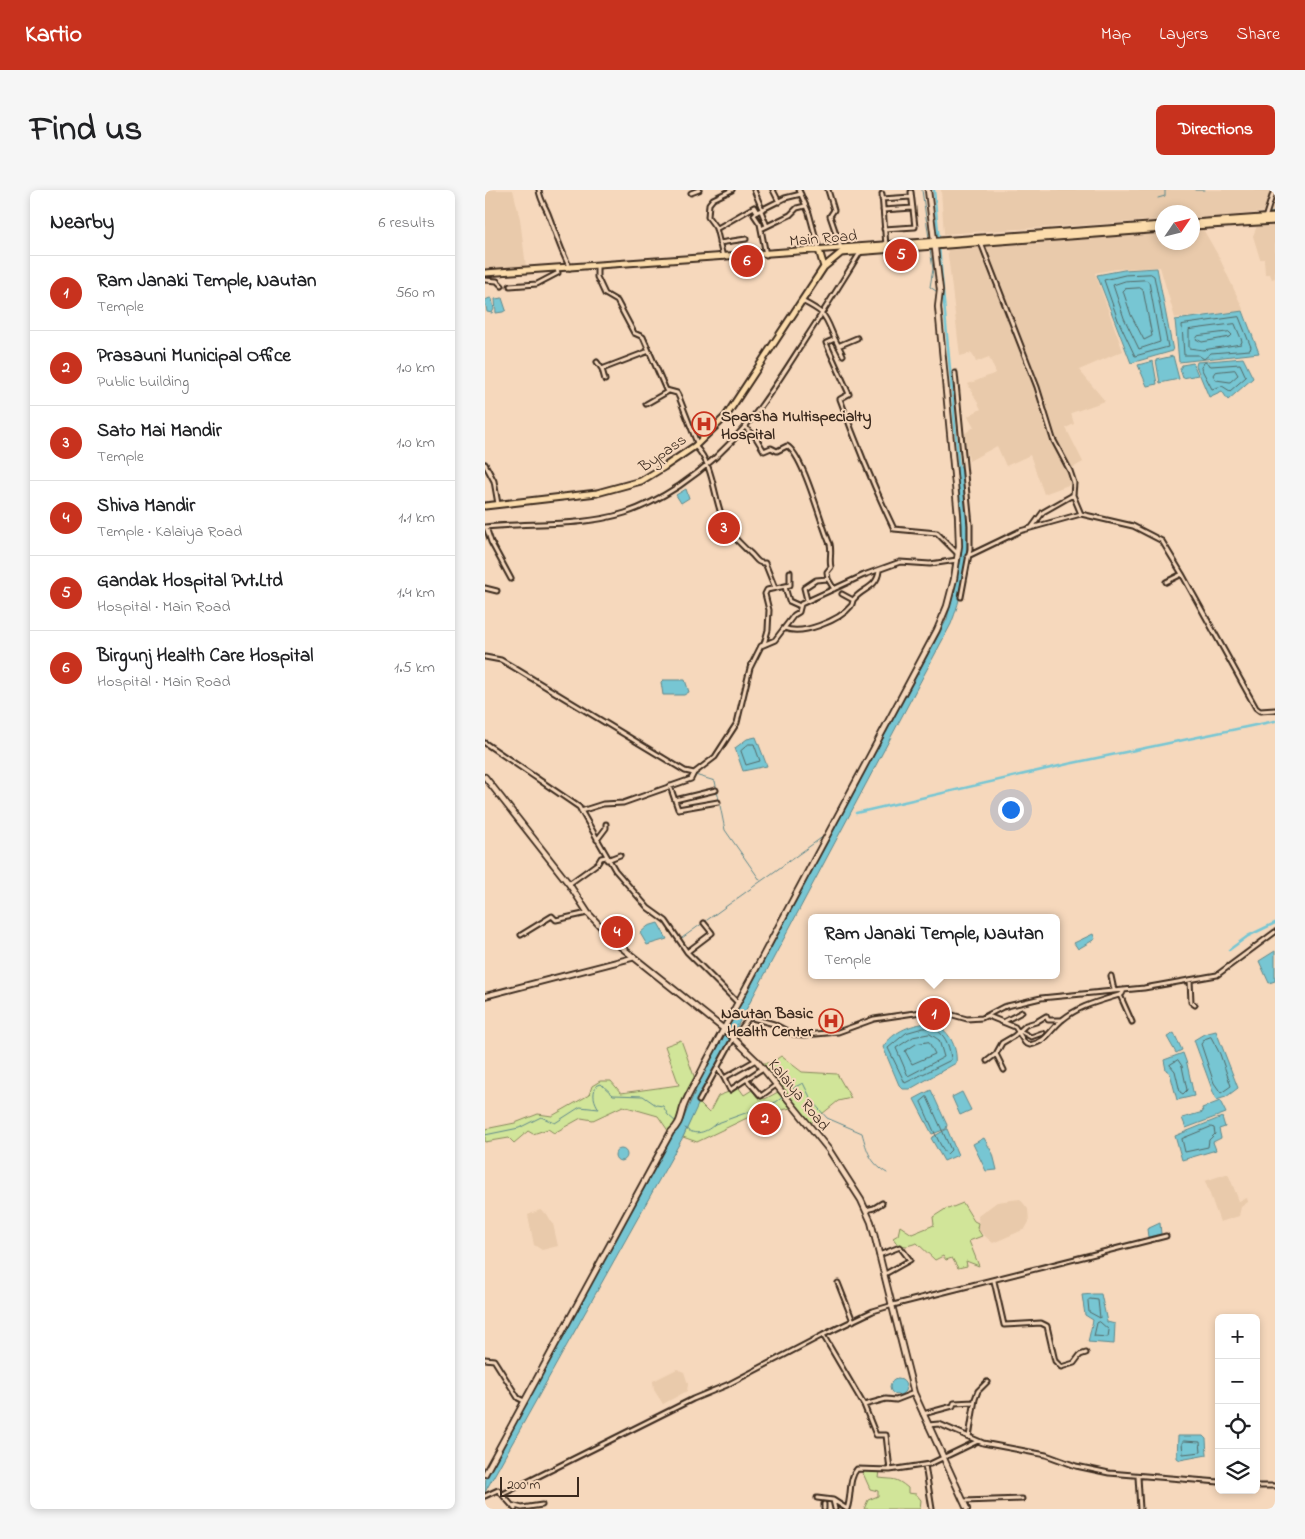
<!DOCTYPE html>
<meta charset="utf-8">
<style>
:root{--surface:#fff;--page:#f6f6f6;--text:#202124;--muted:#757577;--line:#e0e0e0;--accent:#c8321e}
body{margin:0;font-family:"Indie Flower",sans-serif;background:var(--page);color:var(--text)}
.controls{position:absolute;right:15px;bottom:15px;display:grid;overflow:hidden;border-radius:8px;box-shadow:0 2px 8px #0003}
.controls button{width:45px;height:45px;display:grid;place-items:center;padding:0;border:0;border-bottom:1px solid var(--line);background:var(--surface);color:var(--text);font:25px sans-serif}
.compass{position:absolute;left:670px;top:15px;width:45px;height:45px;border-radius:50%;background:var(--surface);box-shadow:0 2px 8px #0003;rotate:55deg}
.scale{position:absolute;left:15px;bottom:12px;width:79px;box-sizing:border-box;padding-left:5px;border:2px solid #3b2a1e;border-top:0;font-size:14px;line-height:18px;white-space:nowrap;color:#3b2a1e;-webkit-text-stroke:4px #f6d8bc;paint-order:stroke}
.you{position:absolute;left:525px;top:619px;width:18px;height:18px;margin:-12px;border:4px solid #fff;border-radius:50%;background:#1a73e8;box-shadow:0 0 0 8px #1a73e833}
.badge{display:grid;place-items:center;width:32px;height:32px;border-radius:50%;background:var(--accent);color:#fff;font-size:16px;font-weight:700}
.pin{position:absolute;translate:-50% -50%;border:2px solid #fff;box-shadow:0 1px 5px #0006}
.popup{position:absolute;left:323px;top:724px;width:252px;height:65px;box-sizing:border-box;display:grid;place-content:center;border-radius:8px;background:var(--surface);filter:drop-shadow(0 1px 4px #0005);font-size:16px;white-space:nowrap;color:var(--muted)}
.popup b{font-size:19px;color:var(--text)}
.popup::after{content:'';position:absolute;left:50%;top:100%;margin-left:-10px;border:10px solid transparent;border-top-color:var(--surface)}
.list{margin:0;padding:0;list-style:none}
h2{display:flex;justify-content:space-between;align-items:center;height:65px;margin:0;padding:0 20px;font-size:21px}
h2 small{font-size:16px;font-weight:400;color:var(--muted)}
.list li{display:grid;grid-template-columns:32px 1fr auto;gap:15px;align-items:center;box-sizing:border-box;height:75px;padding:0 20px;border-top:1px solid var(--line)}
.list b{display:block;font-size:19px;white-space:nowrap}
.list p{margin:0;font-size:16px;white-space:nowrap;color:var(--muted)}
.list em{font-size:16px;font-style:normal;color:var(--muted)}
.icon{flex:none;width:28px;height:28px;fill:none;stroke:currentColor;stroke-width:2;stroke-linecap:round;stroke-linejoin:round}
.map{position:relative;flex:none;width:790px;height:1319px;overflow:hidden;border-radius:8px}
header{display:flex;align-items:center;gap:30px;box-sizing:border-box;height:70px;padding:0 25px;background:var(--accent);color:#fff}
header strong{font-size:24px}
nav{display:flex;gap:28px;margin-inline-start:auto;font-size:18px}
.intro{display:flex;align-items:center;justify-content:space-between;box-sizing:border-box;height:120px;padding:0 30px}
h1{margin:0;font-size:35px}
.button{padding:12px 22px;border-radius:8px;background:var(--accent);color:#fff;font-size:18px;font-weight:700}
main{display:flex;gap:30px;padding:0 30px}
aside{flex:1;background:var(--surface);border-radius:8px;box-shadow:0 2px 8px #0003}
.map>svg:first-child{display:block}
</style>
<header>
<strong>Kartio</strong>
<nav><a>Map</a><a>Layers</a><a>Share</a></nav>
</header>
<div class="intro"><h1>Find us</h1><a class="button">Directions</a></div>
<main>
<aside>
<h2>Nearby<small>6 results</small></h2>
<ul class="list">
<li><span class="badge">1</span><div><b>Ram Janaki Temple, Nautan</b><p>Temple</p></div><em>560 m</em></li>
<li><span class="badge">2</span><div><b>Prasauni Municipal Office</b><p>Public building</p></div><em>1.0 km</em></li>
<li><span class="badge">3</span><div><b>Sato Mai Mandir</b><p>Temple</p></div><em>1.0 km</em></li>
<li><span class="badge">4</span><div><b>Shiva Mandir</b><p>Temple · Kalaiya Road</p></div><em>1.1 km</em></li>
<li><span class="badge">5</span><div><b>Gandak Hospital Pvt.Ltd</b><p>Hospital · Main Road</p></div><em>1.4 km</em></li>
<li><span class="badge">6</span><div><b>Birgunj Health Care Hospital</b><p>Hospital · Main Road</p></div><em>1.5 km</em></li>
</ul>
</aside>
<div class="map">
<svg width="790" height="1319" viewBox="0 0 790 1319">
<rect width="100%" height="100%" fill="#f6d8bc"/>
<filter id="ink" filterUnits="userSpaceOnUse"><feTurbulence type="fractalNoise" baseFrequency=".02" numOctaves="2"/><feDisplacementMap in="SourceGraphic" scale="10" xChannelSelector="R" yChannelSelector="G"/><feConvolveMatrix kernelMatrix="1 2 1 2 8 2 1 2 1" color-interpolation-filters="sRGB"/></filter>
<g filter="url(#ink)">
<!-- built -->
<path fill="#e9caab" d="M0,0H28L35,29L41,77L0,79Z
M456,0H790V21L708,29V22H678L677,30L459,44Z
M790,35V88L787,89L785,84H780L779,69H775L768,46L772,36Z
M708,39H718L734,67L759,121L690,128L675,77L632,79L610,83L638,161L594,180L620,211L586,223L589,234L581,238L598,272L582,281L586,294L559,304L545,265L521,276L512,256L484,271L479,244L489,237L483,226L496,219L483,194L511,183L504,167L491,172L487,163L475,166L462,57L677,41L678,52H708Z
M741,984L744,986L754,1011L762,1008L763,1012L756,1017L754,1026L735,1032L720,991Z
M535,1009L543,1019L544,1032L540,1039L508,1053L494,1041L493,1026L512,1012Z
M55,1020L62,1024L68,1034L73,1056L57,1060L49,1055L43,1025Z
M192,1179L199,1182L203,1194L202,1201L178,1214L169,1200L168,1191Z"/>
<!-- green -->
<path fill="#d1e599" stroke="#86885c" d="M196,850L210,889L195,929L184,942L173,926L138,916L108,930L96,928L69,943L63,939L48,944L43,941L29,953L24,948L0,952V939L30,933L53,924L67,926L104,905L107,896L115,891H126L136,903L194,895L180,856Z
M296,866L317,882L352,884L366,908L353,911L326,933L276,873H286Z
M254,898L259,905L267,900L272,907L280,909L293,902L306,918L264,927L212,952L198,947L213,912L224,923L233,906Z
M478,1013L489,1031L493,1033L492,1038L497,1046L484,1051L494,1076L481,1071L482,1076L473,1078L467,1068L461,1070L458,1066L450,1070L432,1053L422,1056L413,1055L408,1048L413,1045L415,1036L427,1044L449,1035L448,1027L462,1018L463,1019Z
M384,1280L395,1281L394,1288C409,1290 410,1287 423,1298V1303L431,1304L436,1310L435,1319H379L383,1310L393,1306V1301L385,1299L377,1281Z"/>
<!-- water -->
<path fill="#77c6d3" stroke="#5f888b" d="M672,78L688,161L646,173L612,85L639,80Z
M5,108L7,109L9,119L7,123L2,122L0,110Z
M17,108L21,120L18,122L11,123L10,109Z
M758,121L774,163L694,172L690,130Z
M688,166L694,189L675,193L671,170Z
M758,168L768,188L743,210L737,201L724,207L711,176L712,172Z
M668,171L672,194L662,196L653,175Z
M708,173L713,185L698,188L695,179L697,175Z
M478,275C483,330 487,382 466,434L229,880L198,947L0,1302L1,1284L189,940L197,932L215,890L462,429L476,369L477,335L471,278Z
M201,299L204,308L196,313L191,305Z
M178,490H200L204,502L199,505H178L176,492Z
M271,547L282,576L258,581L250,558L262,549Z
M173,733L182,749L162,755L155,743L163,736Z
M608,744L610,749L593,759L589,753Z
M790,761V791L784,793L774,771Z
M447,833C463,838 473,857 471,873L425,899H418L414,895L398,857C408,841 429,833 447,833Z
M731,841L753,898L741,907L731,910L709,850L719,844Z
M689,843L697,860L691,863L682,847Z
M698,863L702,874L709,906L692,910L685,883L681,880L679,870Z
M446,900L462,935L461,939L447,944L429,909Z
M477,902L486,920L475,925L467,907Z
M735,911L741,923L701,938L697,928L718,922L717,918Z
M737,927L740,937L734,939L736,948L728,952L731,960L697,970L690,946Z
M462,939L473,965L459,971L446,948Z
M499,948L508,964L512,980L501,981L488,954Z
M130 965a6 6 0 1 1 12 0a6 6 0 1 1-12 0Z
M675,1033L676,1044L663,1047L662,1039Z
M608,1104H616L622,1132L630,1134L629,1154L603,1152L608,1130L600,1125L597,1105Z
M405 1197a8 8 0 1 1 16 0a8 8 0 1 1-16 0Z
M693,1246H718L721,1249L722,1265L695,1270L692,1268Z"/>
<g fill="none" stroke-linecap="round" stroke-linejoin="round">
<!-- shore -->
<path stroke="#536866" stroke-width="1" d="M666,84L669,86L683,157L650,166L633,130L619,90L640,85Z
M661,90L664,92L675,152L654,159L639,128L628,95L640,91Z
M655,98L658,100L667,146L659,150L646,125L638,101L640,99Z
M754,127L766,157L765,160L726,163L719,169L713,165H699L697,135Z
M750,134L757,151L756,154L718,160L704,158V140Z
M744,142L747,145L745,147L717,152L711,149L713,146Z
M720,172L726,176L755,174L761,187L745,201L737,196L727,199L716,178Z
M750,180L753,185L745,192L731,190L728,185L730,182Z
M264,554H269L275,571L261,575L256,561Z
M438,838C457,835 465,854 466,870L420,893L403,858L421,843Z
M445,844L454,850L459,867L423,886L411,858L428,847Z
M726,847L735,864L746,896L736,903L729,893L716,854L720,849Z
M444,852L450,864L427,874L420,861L431,854Z
M693,870L697,876L702,900L698,904L695,902L690,881L685,875Z
M442,907L466,960L462,964C457,962 440,921 436,912Z
M726,937L729,938L730,944L724,950L723,957L700,962L697,949Z
M605,1109L613,1110L615,1128L604,1122L603,1111Z
M615,1132L624,1140L623,1147L609,1146L612,1133Z
M699,1251L715,1252L716,1262L698,1264L697,1253Z"/>
<!-- stream -->
<path stroke="#5f888b" stroke-width="1" d="M437,0L444,48
M710,0H719
M673,8L680,6V0
M784,23L790,22
M445,59L448,79L445,97L451,101
M150,554L196,581L206,584
M210,585L230,591L240,640L275,690
M197,748L339,646
M302,905L310,903L308,898L318,893L327,911L342,928L377,943C382,961 385,973 402,983
M200,938C210,947 222,942 230,934L291,912L298,907
M0,945L34,938L56,927L70,933L95,917L114,919C109,911 107,905 111,896L116,894L128,905L158,906L171,915L178,916L183,925L191,932"/>
<!-- canal -->
<path stroke="#77c6d3" stroke-width="2.5" d="M449,0L454,51
M454,56L474,280
M371,623L583,574L790,531
M744,760L763,746L790,733"/>
<!-- minor casing -->
<g stroke="#3b2a1e" stroke-width="7">
<path id="minor" d="M54,0C55,10 61,17 64,26C71,44 76,61 85,78
M269,0L277,19
M288,0L294,12
M314,0L324,23L334,60
M343,0L349,20L345,26L356,58
M206,3L214,0
M397,4L401,56
M397,9L426,7
M398,20L428,18
M276,21L282,36
M272,22L269,25L275,34L281,65
M780,28L789,0
M231,39L269,17L272,22L300,8L316,4
M276,39L305,25L312,18L320,16
M399,39L430,37L426,2
M234,53L261,49
M496,53L552,197L568,249L585,281L589,293L588,305L596,324L648,336L677,351L697,384L681,392
M238,67L231,38L223,27L224,14L228,9L247,0
M112,75V87L120,104L132,111L149,143L158,147L181,200L192,203L194,207L212,253
M0,90L12,91L17,96
M25,96L52,94L73,83L72,79
M317,111C342,124 339,124 350,149L341,153L364,204L355,209C371,253 389,297 409,339L452,343L473,364
M350,149L358,165
M353,156L372,148
M112,172L117,179
M470,183L485,335V359L476,407
M120,190L117,179L164,161
M161,214L182,202
M261,238L271,248L279,261L286,258L292,261L302,256C319,266 336,335 345,354C347,363 344,369 346,377L342,382L343,389
M210,256C230,276 228,309 240,334C246,346 256,354 265,363C271,368 272,374 280,373L290,398
M0,274L9,291L13,314
M0,337C46,332 95,337 140,323C159,317 177,307 194,296C255,255 283,208 321,148C340,119 358,90 376,61
M1,337L6,352L26,389
M547,337L558,322L588,305
M483,366L535,341L596,324
M697,384L771,518L775,521L790,520
M300,397L304,411L315,416
M0,398L12,401
M357,404L368,410
M322,410L319,398L331,390L343,389L349,399
M299,438C317,446 355,430 366,416C368,414 367,411 369,409C378,398 392,398 394,381
M279,454L283,440L284,420L280,404L282,400L305,395V382
M0,467L16,470L28,477L200,581L209,583L230,567L252,533L265,478L276,456L290,450L309,425L314,422L316,414L379,385L415,372L445,374L472,370
M0,553L94,617L130,680L163,718L181,731L202,762L253,813
M185,596L193,619L233,612
M190,610L231,600
M96,621L118,614L138,613L206,589L209,583
M112,650L121,638V634
M122,670L135,665
M84,694L113,673L116,668L121,667
M36,745L67,726L71,730L103,723
M202,762L227,743L219,733
M626,786L629,800
M705,790L706,812L710,815
M635,805L647,832
M503,826L530,837L540,853L545,855C563,851 564,841 577,830C595,815 616,811 637,804L639,800
M518,832L537,822
M535,841L546,847L557,843
M511,864L519,880
M271,870L239,888L245,900L278,878
M502,871L511,864L517,853L529,846L541,835L551,832L561,826L563,830H577
M233,878L239,888
M262,890L276,906L291,895
M214,911L248,849L263,829L267,828L289,834L308,844L320,845L353,842L389,829L450,820L482,829L497,828L518,817L556,808L659,798L732,785L790,742
M381,1020L389,1018L397,1013
M394,1065L415,1057L425,1070L400,1084
M509,1091L519,1135L556,1133L562,1136L570,1171L576,1177L589,1173L595,1165L601,1163
M353,1093L368,1131
M0,1169L9,1170L33,1208L39,1211
M379,1215L401,1209L411,1210L429,1203
M438,1224L468,1216L469,1213L489,1212
M443,1235L454,1234L498,1253L561,1265L591,1276L624,1283L734,1292
M484,1247L490,1209L493,1201L502,1192
M440,1275L447,1319
M405,1280L401,1245H391L379,1215L338,1145L388,1121L408,1115L681,1046
M653,1287L655,1319
M771,1296H790
M18,1304L208,1209L242,1195L338,1145
M0,1306L13,1300L30,1319
M332,1308L348,1310L362,1319
M348,1310L350,1319
M478,1311L537,1309
M339,1314V1319
M30,1316L37,1318L57,1315
M362,1319C367,1306 363,1289 372,1279L405,1280L445,1274L493,1251"/>
</g>
<!-- tertiary casing -->
<g stroke="#3b2a1e" stroke-width="8">
<path id="tertiary" d="M0,806L147,768"/>
</g>
<!-- secondary casing -->
<g stroke="#3b2a1e" stroke-width="8">
<path id="secondary" d="M0,587L84,694L103,723L131,753L240,840L271,870L344,960L376,1010L386,1032L429,1203L482,1319
M0,1284L186,942C195,934 195,928 198,918C203,903 214,888 220,874L452,440L462,416L469,389L474,356L473,326L453,117L455,100L443,0"/>
</g>
<!-- primary casing -->
<g stroke="#3b2a1e" stroke-width="9">
<path id="primary" d="M708,33L790,27
M708,36L790,31
M334,60L339,77
M0,83C226,69 452,50 678,35
M0,316L112,303L156,291L179,277L210,256L241,226L339,77L356,63L678,39"/>
</g>
<!-- minor -->
<use href="#minor" stroke="#f6d8bc" stroke-width="3"/>
<!-- tertiary -->
<use href="#tertiary" stroke="#f6d8bc" stroke-width="4"/>
<!-- secondary -->
<use href="#secondary" stroke="#f6d8bc" stroke-width="4.5"/>
<!-- primary -->
<use href="#primary" stroke="#fcdcac" stroke-width="5"/>
</g>
</g>
<!-- icons -->
<defs>
<g id="hospital-ring" transform="scale(1.25)"><circle r="9.5" fill="#f6d8bc" stroke="#c8321e" stroke-width="1.5"/><path d="M-5-5h3v3.5h4V-5h3V5h-3V1.5h-4V5h-3Z" fill="#c8321e"/></g>
</defs>
<g fill-rule="evenodd">
<use href="#hospital-ring" x="219" y="234"/>
<use href="#hospital-ring" x="346" y="831"/>
</g>
<g text-anchor="middle" stroke-width="4" stroke-linejoin="round" paint-order="stroke">
<!-- street labels -->
<g font-size="16" fill="#3b2a1e" stroke="#f6d8bc">
<text transform="translate(338 47) rotate(-5)" y="6">Main Road</text>
<text transform="translate(177 262) rotate(-35)" y="6">Bypass</text>
<text transform="translate(315 904) rotate(51)" y="6">Kalaiya Road</text>
</g>
<!-- poi labels -->
<g font-size="16" font-weight="bold" fill="#3b2a1e" stroke="#f6d8bc" text-anchor="start">
<text x="236" y="231">Sparsha Multispecialty<tspan x="236" dy="18">Hospital</tspan></text>
<text x="328" y="828" text-anchor="end">Nautan Basic<tspan x="328" dy="18">Health Center</tspan></text>
</g>
</g>
</svg>
<div class="controls">
<button>+</button>
<button>−</button>
<button><svg class="icon" aria-label="locate" viewBox="0 0 24 24"><circle cx="12" cy="12" r="6"/><path d="M12 2v4M12 18v4M2 12h4M18 12h4"/></svg></button>
<button><svg class="icon" aria-label="layers" viewBox="0 0 24 24"><path d="M12 4l9 5-9 5-9-5zM3 14l9 5 9-5"/></svg></button>
</div>
<svg class="compass" viewBox="-18 -18 36 36"><path d="M0-13l5 13h-10z" fill="#e53935"/><path d="M0 13l5-13h-10z" fill="#757577"/></svg>
<div class="scale">200 m</div>
<div class="you"></div>
<div class="pin badge" style="left:449px;top:824px">1</div>
<div class="popup"><b>Ram Janaki Temple, Nautan</b>Temple</div>
<div class="pin badge" style="left:280px;top:929px">2</div>
<div class="pin badge" style="left:239px;top:338px">3</div>
<div class="pin badge" style="left:132px;top:742px">4</div>
<div class="pin badge" style="left:416px;top:65px">5</div>
<div class="pin badge" style="left:262px;top:71px">6</div>
</div>
</main>
